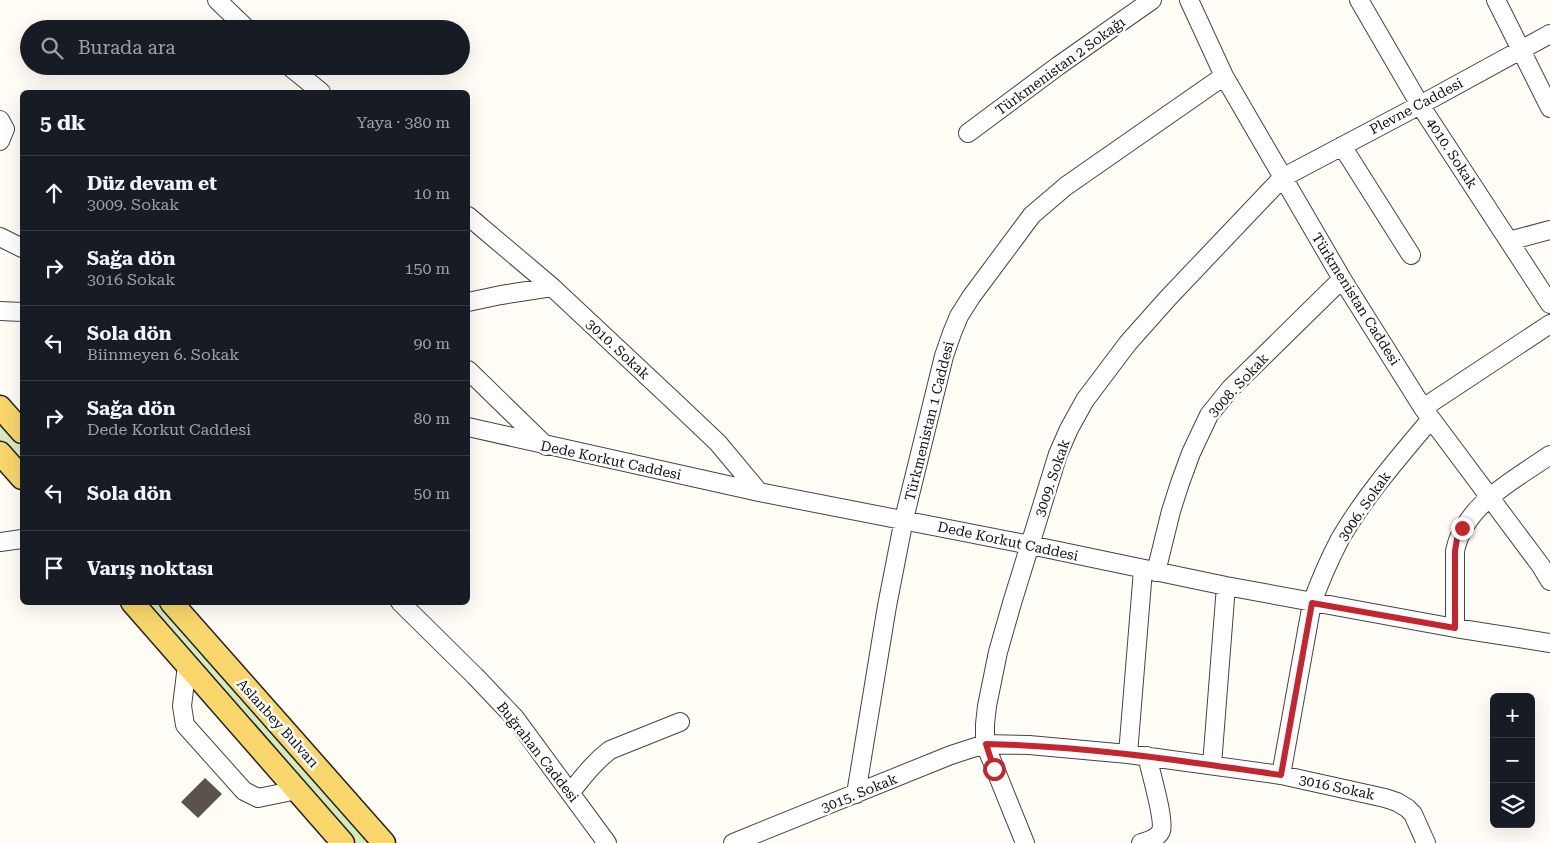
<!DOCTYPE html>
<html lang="tr">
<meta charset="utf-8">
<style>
:root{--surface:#171b24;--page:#242831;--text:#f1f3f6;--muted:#9ea1a6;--line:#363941}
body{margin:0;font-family:"Roboto Serif",serif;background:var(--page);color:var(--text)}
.controls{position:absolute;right:15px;bottom:15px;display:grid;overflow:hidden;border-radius:8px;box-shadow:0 5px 20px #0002}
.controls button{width:45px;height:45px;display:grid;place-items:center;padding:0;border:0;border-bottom:1px solid var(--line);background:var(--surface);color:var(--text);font:25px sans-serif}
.stop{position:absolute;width:15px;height:15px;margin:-11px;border:4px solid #c4262e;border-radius:50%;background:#fff}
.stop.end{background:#c4262e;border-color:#fff;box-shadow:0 1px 5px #0008}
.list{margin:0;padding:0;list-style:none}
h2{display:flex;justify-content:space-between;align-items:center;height:65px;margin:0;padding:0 20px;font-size:21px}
h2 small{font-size:16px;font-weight:400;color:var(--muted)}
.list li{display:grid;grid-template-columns:32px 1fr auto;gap:15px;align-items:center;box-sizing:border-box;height:75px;padding:0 20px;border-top:1px solid var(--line)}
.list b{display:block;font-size:19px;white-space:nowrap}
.list p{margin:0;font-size:16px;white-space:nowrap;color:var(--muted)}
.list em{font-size:16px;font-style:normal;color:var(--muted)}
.icon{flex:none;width:28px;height:28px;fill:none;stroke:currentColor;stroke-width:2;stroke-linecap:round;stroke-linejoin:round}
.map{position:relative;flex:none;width:1550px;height:843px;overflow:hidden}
.search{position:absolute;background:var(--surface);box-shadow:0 5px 20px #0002;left:20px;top:20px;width:450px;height:55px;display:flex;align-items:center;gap:12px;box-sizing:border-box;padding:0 18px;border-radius:28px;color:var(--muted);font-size:19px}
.panel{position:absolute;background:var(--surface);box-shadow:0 5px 20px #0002;left:20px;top:90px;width:450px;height:515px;border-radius:8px}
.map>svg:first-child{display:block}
</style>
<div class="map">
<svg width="1550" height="843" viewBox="0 0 1550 843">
<rect width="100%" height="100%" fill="#fffdf5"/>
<!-- green -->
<path fill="#d5ebbd" d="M0,423L22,448V466L0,441Z
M143,603H158L371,843H356Z"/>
<!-- building -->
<path fill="#5a524d" d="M205,778L222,794L198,818L181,802Z"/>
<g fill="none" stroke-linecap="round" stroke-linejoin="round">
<!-- minor casing -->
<g stroke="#444" stroke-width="20">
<path id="minor" d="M217,0L247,29
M1189,0L1224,76L1342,279L1423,408L1541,566L1550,581
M1359,0L1420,105L1550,304
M1496,0L1550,108
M289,66L321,92
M0,120L5,129L0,141
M968,133L1058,66L1152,0
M1342,146L1411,255
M468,216L552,287L678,405L718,443L759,492
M0,237L22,248
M1509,241L1550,230
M468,302L501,295L552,287
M0,311L22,312
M468,370L546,446
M1423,408L1550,324
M468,427L759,492L1030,545L1226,586L1455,628L1550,643
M0,542L22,539
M1156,572L1171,511L1180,483L1191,453L1209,415L1230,389L1342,279
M400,602L475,676L515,718L607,843
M1455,628V551C1464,505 1514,480 1550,455
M187,665L182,706L185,725L244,791L258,798L297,790
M1128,754L1143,570
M1212,765L1226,586
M1281,775L1312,603C1320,581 1329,560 1340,539C1365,496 1399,457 1431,419
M570,793C583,777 594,762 610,750L680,722
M856,794L887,606L904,519L944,356L952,333L959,316L971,297L1032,215L1066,186L1224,76
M733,843L951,755L985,744L1029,745L1128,754L1281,775L1385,798L1397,802L1407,808L1413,814L1426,843
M1025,843L985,744V724L987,706L998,652L1012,603L1058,454L1069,429L1085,400L1128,343L1168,298L1282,178L1420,105L1550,34
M1141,843C1148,841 1157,839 1161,831C1165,820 1150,770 1147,756"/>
</g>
<!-- major casing -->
<g stroke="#222" stroke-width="25">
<path id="major" d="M0,407L22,432
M0,453L22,478
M132,602L343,843
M171,602L384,843"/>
</g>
<!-- minor -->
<use href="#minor" stroke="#fff" stroke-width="18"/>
<!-- major -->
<use href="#major" stroke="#f9d66b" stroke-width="22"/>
</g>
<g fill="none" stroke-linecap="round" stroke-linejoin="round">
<!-- route -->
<path stroke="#c4262e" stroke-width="6" d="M994,769L986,744C1085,746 1183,761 1281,775L1312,603L1455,628V551L1457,539L1462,528"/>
</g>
<g text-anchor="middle" stroke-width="5" stroke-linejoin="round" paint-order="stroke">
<!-- street labels -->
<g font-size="14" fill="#111" stroke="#fff">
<text transform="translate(1060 66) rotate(-36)" y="5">Türkmenistan 2 Sokağı</text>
<text transform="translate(1416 106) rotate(-28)" y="5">Plevne Caddesi</text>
<text transform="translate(1452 153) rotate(57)" y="5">4010. Sokak</text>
<text transform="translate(1356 299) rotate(58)" y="5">Türkmenistan Caddesi</text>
<text transform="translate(618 349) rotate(43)" y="5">3010. Sokak</text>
<text transform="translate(1238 385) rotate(-47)" y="5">3008. Sokak</text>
<text transform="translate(929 421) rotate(-76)" y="5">Türkmenistan 1 Caddesi</text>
<text transform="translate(611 460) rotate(12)" y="5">Dede Korkut Caddesi</text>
<text transform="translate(1052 478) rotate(-71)" y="5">3009. Sokak</text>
<text transform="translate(1364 506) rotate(-55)" y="5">3006. Sokak</text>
<text transform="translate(1008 541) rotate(12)" y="5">Dede Korkut Caddesi</text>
<text transform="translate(278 723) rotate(48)" y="5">Aslanbey Bulvarı</text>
<text transform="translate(538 752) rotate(52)" y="5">Buğrahan Caddesi</text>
<text transform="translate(1337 787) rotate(12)" y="5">3016 Sokak</text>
<text transform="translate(859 793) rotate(-22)" y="5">3015. Sokak</text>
</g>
</g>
</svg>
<div class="controls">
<button>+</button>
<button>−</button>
<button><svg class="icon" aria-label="layers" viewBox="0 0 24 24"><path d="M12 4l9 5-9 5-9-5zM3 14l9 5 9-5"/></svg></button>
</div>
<div class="stop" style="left:994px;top:769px"></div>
<div class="stop end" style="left:1462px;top:528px"></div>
<div class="search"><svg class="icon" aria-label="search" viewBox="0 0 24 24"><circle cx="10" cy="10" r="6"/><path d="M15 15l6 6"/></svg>Burada ara</div>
<section class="panel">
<h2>5 dk<small>Yaya · 380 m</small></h2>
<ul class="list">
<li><svg class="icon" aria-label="ahead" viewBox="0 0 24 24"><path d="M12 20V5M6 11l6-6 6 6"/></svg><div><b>Düz devam et</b><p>3009. Sokak</p></div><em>10 m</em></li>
<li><svg class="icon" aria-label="right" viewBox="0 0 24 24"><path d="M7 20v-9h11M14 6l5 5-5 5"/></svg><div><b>Sağa dön</b><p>3016 Sokak</p></div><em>150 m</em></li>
<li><svg class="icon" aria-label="left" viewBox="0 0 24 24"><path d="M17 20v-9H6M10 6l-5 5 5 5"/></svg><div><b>Sola dön</b><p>Biinmeyen 6. Sokak</p></div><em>90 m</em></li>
<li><svg class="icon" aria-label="right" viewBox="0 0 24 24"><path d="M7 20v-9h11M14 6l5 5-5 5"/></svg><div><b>Sağa dön</b><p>Dede Korkut Caddesi</p></div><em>80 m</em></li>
<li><svg class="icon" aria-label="left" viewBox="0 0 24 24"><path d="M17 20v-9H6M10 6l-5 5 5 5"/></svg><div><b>Sola dön</b></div><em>50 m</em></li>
<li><svg class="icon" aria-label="arrive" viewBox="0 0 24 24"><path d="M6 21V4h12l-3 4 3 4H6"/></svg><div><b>Varış noktası</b></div></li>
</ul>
</section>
</div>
